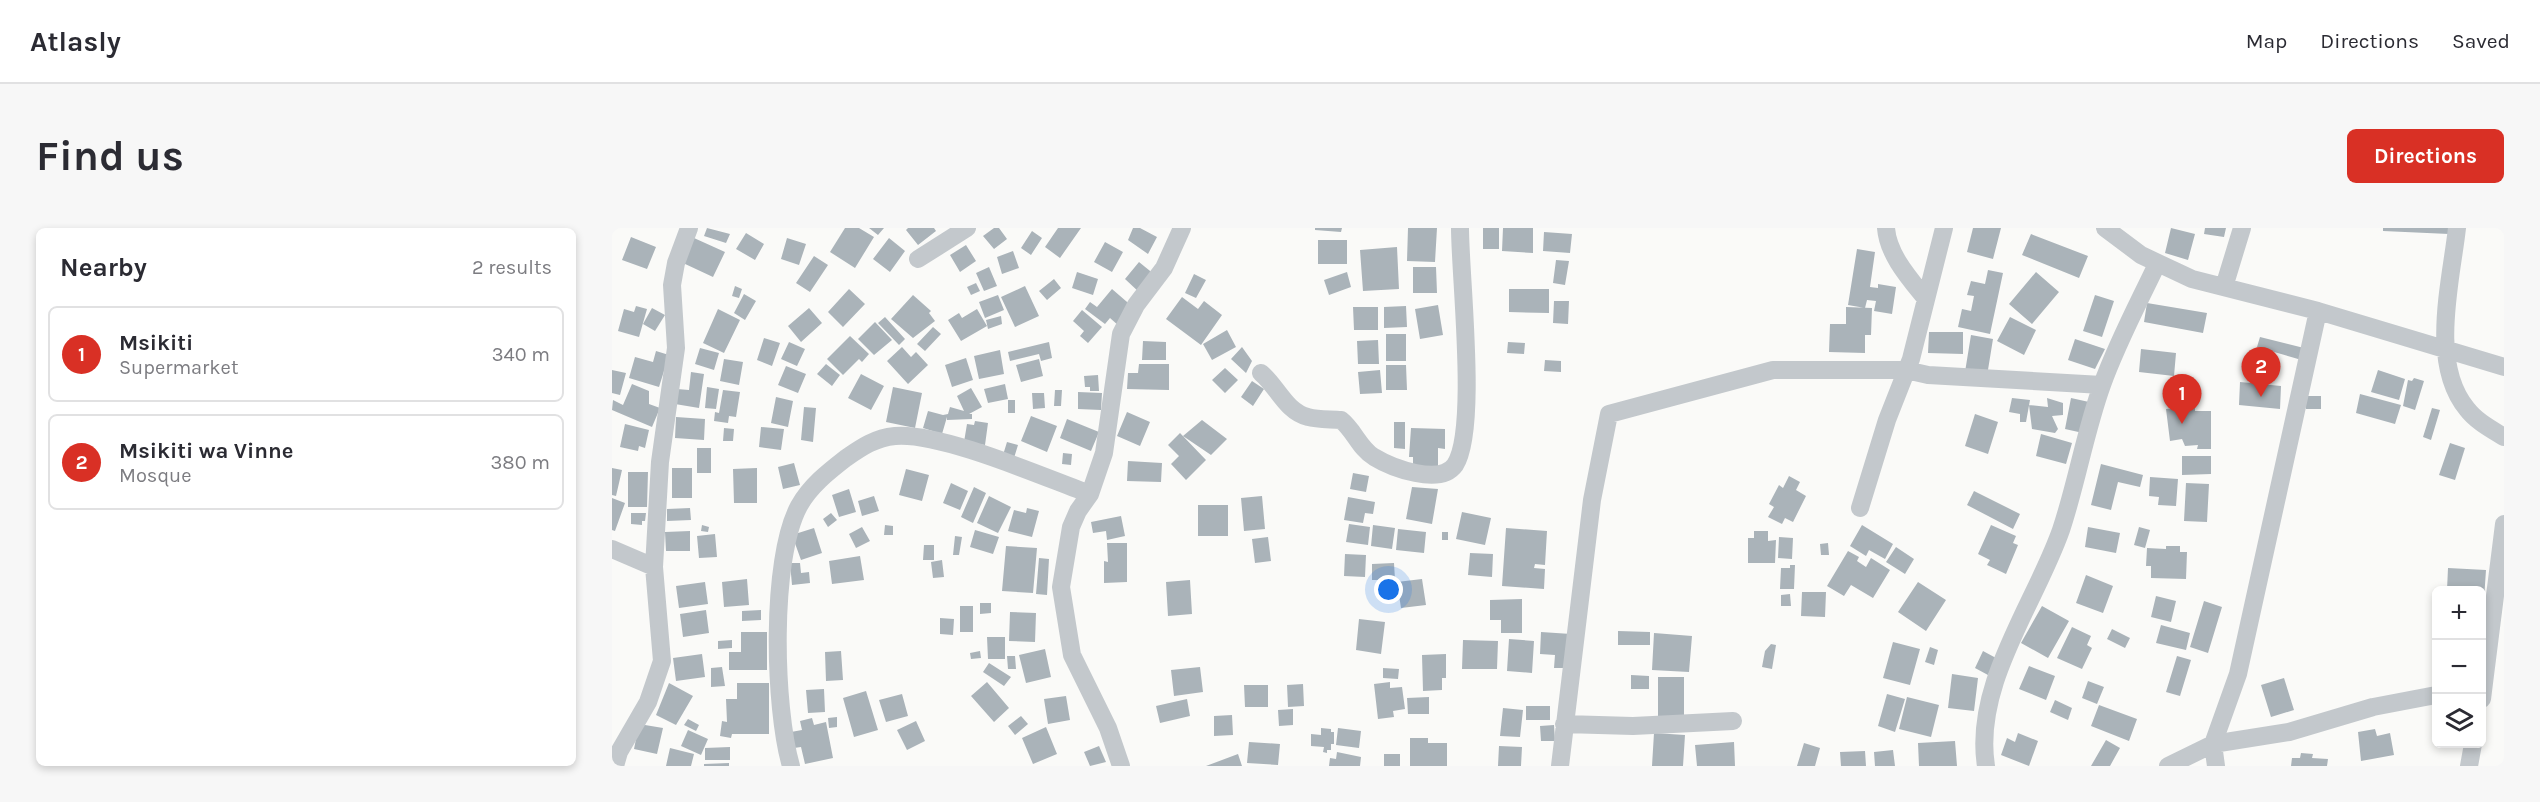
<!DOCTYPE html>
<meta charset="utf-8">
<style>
:root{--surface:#fff;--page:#f7f7f7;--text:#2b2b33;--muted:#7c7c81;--line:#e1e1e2;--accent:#d93025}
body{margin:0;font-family:Karla,sans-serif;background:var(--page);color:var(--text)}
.controls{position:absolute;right:18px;bottom:18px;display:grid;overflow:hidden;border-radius:9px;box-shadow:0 3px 9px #0003}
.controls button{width:54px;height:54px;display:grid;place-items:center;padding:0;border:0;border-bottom:2px solid var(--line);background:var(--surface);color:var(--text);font:30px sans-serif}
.you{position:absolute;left:777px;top:362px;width:21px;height:21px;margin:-15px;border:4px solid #fff;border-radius:50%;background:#1a73e8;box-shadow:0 0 0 9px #1a73e833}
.badge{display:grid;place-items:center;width:39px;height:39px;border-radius:50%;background:var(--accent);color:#fff;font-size:20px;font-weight:700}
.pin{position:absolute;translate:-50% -50px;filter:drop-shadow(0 2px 3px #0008)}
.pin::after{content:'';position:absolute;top:32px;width:21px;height:18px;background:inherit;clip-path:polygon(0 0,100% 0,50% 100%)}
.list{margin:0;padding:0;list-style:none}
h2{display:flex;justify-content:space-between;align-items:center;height:78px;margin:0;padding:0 24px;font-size:26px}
h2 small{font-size:20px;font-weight:400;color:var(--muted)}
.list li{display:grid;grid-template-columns:39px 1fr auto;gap:18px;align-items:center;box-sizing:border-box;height:96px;margin:0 12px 12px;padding:0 12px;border:2px solid var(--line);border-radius:9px}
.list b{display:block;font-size:22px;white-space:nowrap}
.list p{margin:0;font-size:20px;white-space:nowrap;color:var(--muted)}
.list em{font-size:20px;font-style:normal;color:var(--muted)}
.icon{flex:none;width:33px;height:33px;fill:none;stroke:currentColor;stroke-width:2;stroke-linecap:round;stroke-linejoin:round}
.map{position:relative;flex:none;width:1892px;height:538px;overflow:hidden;border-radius:9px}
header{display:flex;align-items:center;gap:36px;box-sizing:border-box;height:84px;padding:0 30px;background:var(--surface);border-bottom:2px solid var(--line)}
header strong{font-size:28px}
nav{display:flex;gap:33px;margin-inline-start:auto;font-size:21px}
.intro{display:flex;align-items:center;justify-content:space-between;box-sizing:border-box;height:144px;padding:0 36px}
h1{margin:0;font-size:42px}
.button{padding:15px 27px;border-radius:9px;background:var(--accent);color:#fff;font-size:21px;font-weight:700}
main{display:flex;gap:36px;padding:0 36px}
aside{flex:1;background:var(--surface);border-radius:9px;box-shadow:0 3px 9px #0003}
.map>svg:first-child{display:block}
</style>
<header>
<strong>Atlasly</strong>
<nav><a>Map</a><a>Directions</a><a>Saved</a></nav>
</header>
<div class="intro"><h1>Find us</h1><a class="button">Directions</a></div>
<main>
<aside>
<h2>Nearby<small>2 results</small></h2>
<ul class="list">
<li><span class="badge">1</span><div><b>Msikiti</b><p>Supermarket</p></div><em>340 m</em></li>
<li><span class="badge">2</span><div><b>Msikiti wa Vinne</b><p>Mosque</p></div><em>380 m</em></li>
</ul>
</aside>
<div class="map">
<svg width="1892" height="538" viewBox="0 0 1892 538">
<rect width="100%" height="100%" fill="#fafaf8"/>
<!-- building -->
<path fill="#aab3b9" d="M95,0L118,6L114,15L92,8Z
M233,0H247L262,9L243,40L218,24Z
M257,0H272L266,7Z
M296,0H322L324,3L306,17L294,2Z
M382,0H387L395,11L382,21L371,8Z
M446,0H469L448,30L433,19Z
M521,0H528L545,9L536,26L516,12Z
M703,0H730L729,4L703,2Z
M796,0H825L823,34L795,33Z
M871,0H887V21H871Z
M891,0H921V25L890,23Z
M1361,0H1389L1381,31L1355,24Z
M1559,0L1583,6L1576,32L1553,25Z
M1593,0H1614L1612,9L1592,6Z
M1771,0H1838L1837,6L1771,3Z
M420,3L430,10L419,27L409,20Z
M932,4L960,6L958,25L931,23Z
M134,5L152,16L143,32L124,21Z
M1419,6L1476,28L1467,50L1410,27Z
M19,9L44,19L35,41L10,32Z
M82,10L113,24L101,49L71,35Z
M175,10L194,16L187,37L169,31Z
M277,10L293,23L278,44L261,31Z
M706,12H735V36H706Z
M493,14L511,24L500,44L482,34Z
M354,17L364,33L348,44L338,27Z
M785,19L787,61L751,63L748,22Z
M1245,21L1263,24L1258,59L1266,60V56L1284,59L1280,86L1262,83L1264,73L1255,72L1253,80L1236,77Z
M401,23L407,40L390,46L385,29Z
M202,28L216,37L198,64L184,55Z
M944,32L957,33L953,57L941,55Z
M527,34L543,47L528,65L513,51Z
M377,39L385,58L372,63L364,45Z
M801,39H824L825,65H801Z
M1376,42L1391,45L1378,106L1346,99L1350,81L1359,83L1362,68L1355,67L1359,53L1373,56Z
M465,44L486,51L481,67L460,60Z
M735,44L739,59L717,67L712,52Z
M1424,44L1447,64L1420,96L1397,76Z
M582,46L594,52L584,70L573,65Z
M442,51L449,60L435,72L427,63Z
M364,55L368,63L359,67L355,59Z
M123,58L130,61L127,70L120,68Z
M413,58L427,88L403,99L389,69Z
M237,61L253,76L231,99L216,84Z
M500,61L522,80L507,98L498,90L493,96L473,81L478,74L485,79Z
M897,61H937V85L897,84Z
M132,66L144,73L133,92L122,85Z
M301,67L319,83L317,85L323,93L301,110L279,91Z
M386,67L392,82L373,90L367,74Z
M1483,67L1502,73L1490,109L1471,103Z
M570,69L586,81L592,73L610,87L589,117L554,91Z
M942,73H957L956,96L941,95Z
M1535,75L1595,85L1591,105L1532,94Z
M826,77L831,107L808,111L803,81Z
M24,78L35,81L27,109L6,103L12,81L22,84Z
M794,78L795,99L772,100V79Z
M741,79H766V102H742Z
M1234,79L1260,80L1259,107H1253V125L1217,124L1218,96H1234Z
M40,80L53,87L43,103L31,96Z
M197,80L210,95L189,114L176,98Z
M106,81L128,92L112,125L91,115Z
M365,81L375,98L349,113L336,92L347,85L350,90Z
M470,82L490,99L476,115L468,108L472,103L461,93Z
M389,88L390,96L376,101L374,92Z
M273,89L293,111L287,117L266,95Z
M1398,89L1424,102L1412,127L1385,113Z
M263,94L280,112L262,127L246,111Z
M321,99L329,106L313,123L305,116Z
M615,102L624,119L600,132L591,116Z
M1317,104H1351V126L1316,125Z
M774,106H794V133H774Z
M1359,107L1381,111L1375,148L1353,144Z
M238,108L257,126L250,134L247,131L231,147L215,131Z
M1648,109L1696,121L1693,133L1645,119Z
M152,110L168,115L160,138L145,132Z
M1463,111L1493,121L1483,141L1456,132Z
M766,112L767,136H746L745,113Z
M531,113L554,114V132H530Z
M177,114L193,121L185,138L169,131Z
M437,114L440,130L429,133L427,126L398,133L396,124Z
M896,114L913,115L912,126L895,125Z
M290,119L299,129L304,124L316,137L296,156L275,133Z
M630,119L640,133L634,145L619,131Z
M88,120L107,125L102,142L83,136Z
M1529,121L1564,125L1562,148L1527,144Z
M388,122L392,146L367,151L362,128Z
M44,123L57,127L47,159L17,150L23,129L41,134Z
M354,130L361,152L340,159L333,137Z
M112,131L131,134L127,157L108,153Z
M427,131L431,148L409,154L404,137Z
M933,132L949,133V144L932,143Z
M214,136L228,147L220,158L205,146Z
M527,136H557V162L515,161L516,145H526Z
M774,137H794L795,162H774Z
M174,138L194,146L186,165L166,157Z
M613,140L626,152L613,165L600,152Z
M0,142L14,145L8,167L0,165Z
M768,142L770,165L748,166L746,144Z
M1766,142L1793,151L1787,172L1759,164Z
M79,144L92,146L87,180L63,176L65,161L77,162Z
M249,146L272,158L259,182L236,170Z
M486,147L487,163H478V159H473L472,148Z
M1802,150L1812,153L1803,182L1791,178L1796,152L1800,153Z
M640,153L652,161L641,178L629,169Z
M1628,154L1669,158L1668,181L1627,177Z
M20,156L37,163V176L48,180L40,199L0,182L1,172L11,177Z
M393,156L396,171L376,175L372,161Z
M95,159L107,161L104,181L93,180Z
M281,159L310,165L303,200L274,194Z
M359,160L370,179L357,186H360V191L335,192V189L330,206L311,200L316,183L331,187L336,186L338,179L352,183L345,168Z
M111,162L128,164L124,189L117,188L116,195L102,193L103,184L107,185Z
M443,162H450L449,178H442Z
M466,164L490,165L489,182L466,181Z
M420,165H432L433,180L421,181Z
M1748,166L1789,177L1783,196L1744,185Z
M1694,168H1709V181H1694Z
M164,169L181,173L176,199L159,195Z
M1400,170L1418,172L1414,194H1408V186L1397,184Z
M1435,170L1451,175V187L1440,188L1446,201L1443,205L1420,201L1417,177L1436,179Z
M1459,170L1477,174L1471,205L1453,201Z
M396,172H403V185H396Z
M1583,178V183H1599V221H1585L1586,217L1573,218L1570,211L1558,213L1554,181Z
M192,179L204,180L201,214L189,212Z
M1820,180L1828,182L1819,212L1811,209Z
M515,184L538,194L528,218L505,208Z
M1363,186L1386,194L1376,226L1353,218Z
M419,188L445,198L435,224L409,213Z
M64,189L93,191L92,212L63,210Z
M455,191L487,204L479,223L448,210Z
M590,192L615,211L599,227L571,208Z
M363,193L376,195L373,217L352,214L355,196L362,197Z
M782,194H793V221L782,220Z
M13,196L37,202L33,220L27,218L26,223L8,219Z
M149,199L172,201L169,222L147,219Z
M112,200L122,201L121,213H111Z
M799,200L833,201V221L826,220V239L801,238V229H797Z
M568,205L594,232L574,252L559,236L567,228L556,217Z
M1429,206L1460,215L1454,236L1424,228Z
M395,214L406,217L402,230L391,227Z
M1838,215L1853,220L1843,252L1827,247Z
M85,220H99V245H85Z
M451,225L460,226L459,237L450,236Z
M1570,228H1599V246L1570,247Z
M516,233L550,235L549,254L515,253Z
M182,235L188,257L171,261L166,239Z
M1489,236L1531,247L1528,259L1506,254L1499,282L1479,277Z
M0,240L10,242L4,268L0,267Z
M60,240H80V270H60Z
M145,240V275H122L121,241Z
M294,241L317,247L310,273L287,267Z
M16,244H36L35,279H16Z
M741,245L757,248L754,264L738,261Z
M1177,248L1188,254L1184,262L1194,268L1181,294L1173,290L1170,296L1156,289L1162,279L1157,276L1167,257L1171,260Z
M1538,249L1566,251L1564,278L1546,277L1547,269L1537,268Z
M339,255L356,263L348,282L331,275Z
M1574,255L1597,256L1595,294L1572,293Z
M362,259L374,265L361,295L349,289Z
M800,259L826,261L820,296L794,291Z
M237,261L244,284L227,289L220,267Z
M1362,263L1408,286L1401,301L1355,277Z
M262,268L267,283L250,288L246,273Z
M377,268L399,279L386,305L365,295Z
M650,268L653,301L632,303L629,270Z
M736,269L763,274L761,286L753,285L751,295L732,292Z
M0,270L13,275L3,303L0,302Z
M586,277H616V308H586Z
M78,280L79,292L55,293V281Z
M415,280L427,283L420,309L396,303L402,282L414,285Z
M850,284L879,290L873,317L844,311Z
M19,285H34L33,293H30V297L19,296Z
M219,285L225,292L216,299L211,291Z
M509,288L513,308L495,312L494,303L481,305L479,294Z
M737,296L758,299L756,317L734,314Z
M90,297L97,299L96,304L89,303Z
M273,297L281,298V307H272Z
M761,297L783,300L780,321L759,318Z
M1250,297L1281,316L1273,331L1257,322L1254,328L1238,318Z
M1379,297L1404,308L1401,315L1406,317L1394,346L1375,337L1378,332L1366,326Z
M250,299L258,313L244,320L237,306Z
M1476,299L1508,305L1504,325L1473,319Z
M1527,299L1538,302L1533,320L1522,317Z
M202,300L210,325L189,332L180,307Z
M894,300L935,303L933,337L923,336L922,340L933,341L932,361L890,358Z
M786,301L814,304L812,325L784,322Z
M363,302L387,309L381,326L358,319Z
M78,303V323H54L53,304Z
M1142,303H1156V313L1164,312L1163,335H1136V310H1142Z
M830,304H836V312H830Z
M103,306L105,329L87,330L85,308Z
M343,308L350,309L347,327H341Z
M656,309L659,333L643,335L640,311Z
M1167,309L1181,310L1180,331L1166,330Z
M495,315H515V354L492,355V333L496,334Z
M1216,315L1217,327H1209L1208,316Z
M312,317H322V332H311Z
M394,318L425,320L421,365L390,363Z
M1554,318H1568V324H1575L1574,351L1539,350V338H1534L1535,320L1554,321Z
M1284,319L1302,331L1293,346L1274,334Z
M1236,323L1247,329L1245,333L1254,339L1259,330L1278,342L1261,370L1239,357L1232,368L1215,358Z
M858,325L881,326L880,349L856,347Z
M733,326L754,327L753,349L732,348Z
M248,328L252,352L220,356L217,333Z
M427,330L437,331L435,367L424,366Z
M330,332L332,349L321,350L319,334Z
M178,335H188L189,345L197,344L198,355L180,357Z
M782,335L783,352H760V336Z
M1178,337H1183L1182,361H1168L1169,340H1178Z
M1836,340L1874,342L1871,386L1870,362H1835Z
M1474,347L1501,358L1491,385L1464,375Z
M135,351L137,377L112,379L110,354Z
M810,351L814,377L789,380L785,354Z
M578,352L580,386L556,388L554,354Z
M93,354L96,376L67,380L64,358Z
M1306,354L1334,372L1314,403L1286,384Z
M1190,364H1214L1213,389L1189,388Z
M1178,366L1179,378H1169V367Z
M1544,368L1564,373L1559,394L1539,389Z
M910,371V405H889V392H878V372Z
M1592,373L1610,379L1596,425L1578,419Z
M368,375H379V385L368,386Z
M348,378H361V404H348Z
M1430,378L1457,393L1436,430L1409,415Z
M94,382L97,405L71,409L68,386Z
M149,382V392L130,393V383Z
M398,384L424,385L423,414L397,413Z
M328,390L342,391L341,407L328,406Z
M747,391L773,394L769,426L744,422Z
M1549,397L1578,405L1574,422L1544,415Z
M1460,399L1479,408L1475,417L1480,420L1470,441L1445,430Z
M1500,401L1518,410L1513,420L1495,411Z
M1006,403L1038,404V417H1006Z
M129,404H155V442H117V424H129Z
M929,404L959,406L957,440H942L943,427L928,426Z
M1042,405L1080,408L1077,444L1040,442Z
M375,409H393V431H376Z
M897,411L922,413L920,445L895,443Z
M120,412V420L106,421V413Z
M851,412L886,413L885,441H850Z
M1281,414L1308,421L1298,457L1271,450Z
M1159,416L1164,417L1160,441L1150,439L1153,423Z
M1318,419L1326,422L1322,437L1313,434Z
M433,421L439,449L414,455L407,427Z
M229,423L231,452L214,453L213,424Z
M368,423L369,430L359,431L358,425Z
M1371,423L1384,430L1376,447L1363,440Z
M90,426L93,449L64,453L61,430Z
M834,426V450H830V462L811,463L810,427Z
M395,428H403L404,441H396Z
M1565,428L1579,432L1568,468L1554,464Z
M377,435L399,449L392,458L371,444Z
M1417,438L1443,448L1434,472L1407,461Z
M110,439L113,458L99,459V440Z
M588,439L591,464L562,468L559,442Z
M771,440L787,441L786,451L771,450Z
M1340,446L1366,450L1362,483L1336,480Z
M1019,447L1037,448V461H1019Z
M1046,449H1072V488H1046Z
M1672,450L1682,482L1659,489L1649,457Z
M1476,453L1492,459L1485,476L1470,470Z
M375,454L397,480L382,494L359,468Z
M778,454V460L790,459L793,481L781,483L782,489L766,491L762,456Z
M57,455L81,468L64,497L44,487Z
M125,455H157V506H120L119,510L108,508L110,493L115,494L114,471H125Z
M691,456L692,478L676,479L675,457Z
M632,457H656V479H633Z
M212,461L213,484L196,485L194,462Z
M254,463L266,502L242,509L231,470Z
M290,466L296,488L274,494L267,472Z
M1275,466L1293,471L1283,504L1266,498Z
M454,468L458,492L436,496L432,471Z
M817,469V486H796L795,470Z
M1295,469L1327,477L1319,509L1287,501Z
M575,471L578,488L548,495L544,478Z
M1443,472L1460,480L1456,492L1438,484Z
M1487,477L1525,491L1517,513L1479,498Z
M914,478H938V492H914Z
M891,480L911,482L908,509L888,508Z
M681,481V497L667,498L666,482Z
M620,487L621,507L602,508V488Z
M409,488L416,496L403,507L396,498Z
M225,489V499L217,500L216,490Z
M200,490L202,497L214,494L221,530L193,536L189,519L182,520L179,504L190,502L188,493Z
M76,491L87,497L84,503L72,497Z
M304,493L313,513L295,522L285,502Z
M27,496L51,500L45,526L22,521Z
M942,497L943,513H929L928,498Z
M434,499L445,526L421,536L410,510Z
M709,500L719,501V504H722V516H719V522H715V525L711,524L712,519L699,518V506L709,507Z
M726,500L749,503L747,520L724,517Z
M1763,501L1765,508L1778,505L1782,527L1749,533L1746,504Z
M76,502L96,511L89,527L69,518Z
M1042,505L1073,507L1071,538H1040Z
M1406,505L1426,513L1417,538L1389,527L1395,510L1403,514Z
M798,510H816V515H835V538H798Z
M1494,512L1508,520L1498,538H1479Z
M1343,513L1345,538H1307L1306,515Z
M637,514L668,516L666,537L635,535Z
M1122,514L1123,538H1085L1083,517Z
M1192,515L1208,520L1203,538H1185Z
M487,518L494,534L478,538L472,524Z
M887,518L910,519L909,538H886Z
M118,519V532H93V520Z
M58,520L82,526L79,538H54Z
M1281,522L1283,538H1263L1262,524Z
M1253,523L1254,538H1229L1228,524Z
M725,524L749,529L748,538H717L718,530L724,531Z
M1689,525L1701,526L1700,530L1716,531L1715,538H1679L1680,530H1688Z
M626,526L630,538H594Z
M772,526H788V538H772Z
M117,535V538H92V536Z"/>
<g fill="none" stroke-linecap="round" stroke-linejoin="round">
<!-- street -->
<path stroke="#c3c8cc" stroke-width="18" d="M1274,0C1276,27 1298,51 1314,71
M1493,0L1529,27L1580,51L1706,83L1892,139
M1845,0C1839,54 1817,135 1855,181C1864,193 1879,201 1892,209
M306,31L355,0
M1612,59L1630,0
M649,145C665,158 674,184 696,189C706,192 719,191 729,192C742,202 748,221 762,229C780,240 828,258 843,237C866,202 848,49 848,0
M1248,280L1275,192L1299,131L1332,0
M0,321L42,339
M1870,471L1892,296
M952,496L1021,498L1121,493
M3,538L7,524L36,474L50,433L42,339L48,234L64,120L60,57L64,35L77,0
M179,538C162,480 158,332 187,278C198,258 216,244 234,230C250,219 263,210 283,208C329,204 431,249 478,266
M509,538L496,500L460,427L449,359L459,299L466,283L478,266L492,225L509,106L524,77L552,40L570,0
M948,538L980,272L997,186L1161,142H1294L1316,147L1490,157
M1374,538C1361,457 1423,376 1449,302C1465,254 1473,204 1490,157C1505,115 1526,76 1545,36
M1556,538L1601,516L1677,504L1761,479L1824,467
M1604,538L1601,516L1626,446L1706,83
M1857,538L1861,516"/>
</g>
</svg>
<div class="controls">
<button>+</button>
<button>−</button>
<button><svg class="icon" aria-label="layers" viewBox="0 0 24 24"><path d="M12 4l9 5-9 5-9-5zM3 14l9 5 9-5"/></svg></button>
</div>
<div class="you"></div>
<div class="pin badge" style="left:1570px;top:196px">1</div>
<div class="pin badge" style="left:1649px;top:169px">2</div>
</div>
</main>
